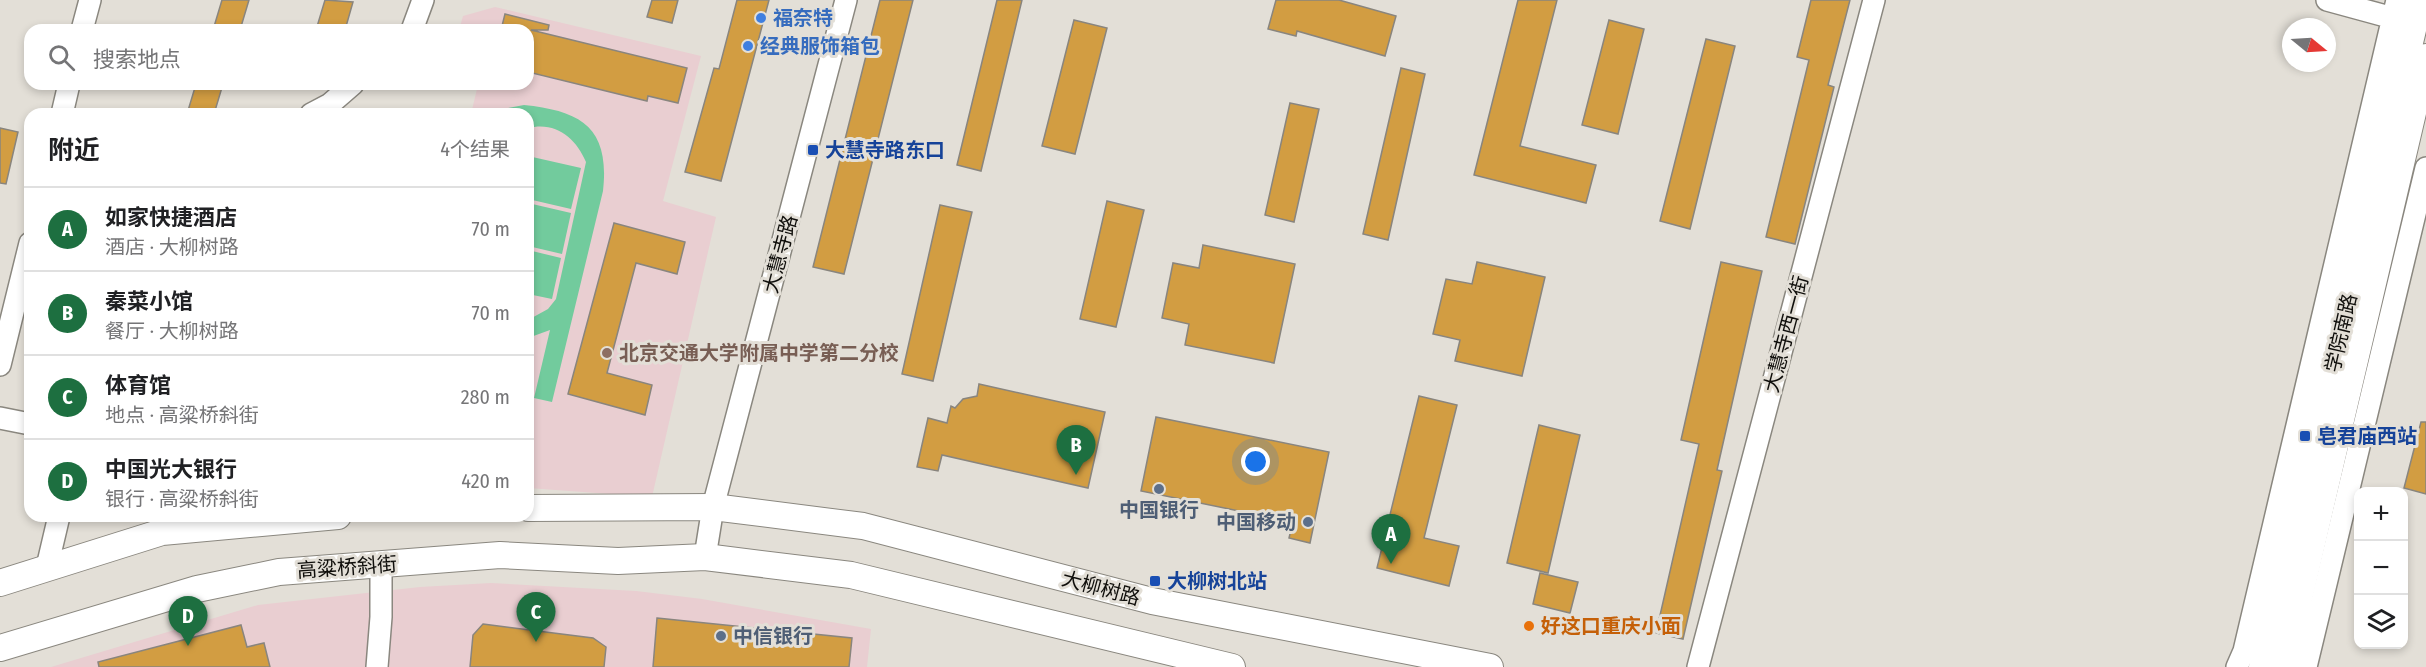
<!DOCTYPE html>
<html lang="zh">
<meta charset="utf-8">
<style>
:root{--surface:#fff;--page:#f2f2f2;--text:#202124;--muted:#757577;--line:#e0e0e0;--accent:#1d6f40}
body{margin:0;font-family:"Fira Sans Condensed","Noto Sans SC",sans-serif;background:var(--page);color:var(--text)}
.controls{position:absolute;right:18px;bottom:18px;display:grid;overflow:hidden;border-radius:12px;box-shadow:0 3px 9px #0003}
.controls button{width:54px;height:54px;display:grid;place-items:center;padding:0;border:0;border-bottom:2px solid var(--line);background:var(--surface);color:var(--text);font:30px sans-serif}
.compass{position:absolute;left:2282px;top:18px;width:54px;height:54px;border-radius:50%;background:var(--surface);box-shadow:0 3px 9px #0003;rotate:108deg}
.you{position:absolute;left:1256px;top:462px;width:21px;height:21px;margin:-15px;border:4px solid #fff;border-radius:50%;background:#1a73e8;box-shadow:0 0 0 9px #1a73e833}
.badge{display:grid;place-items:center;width:39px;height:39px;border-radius:50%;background:var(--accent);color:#fff;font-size:20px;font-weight:700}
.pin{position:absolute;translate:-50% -50px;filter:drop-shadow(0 2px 3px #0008)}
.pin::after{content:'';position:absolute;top:32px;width:21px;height:18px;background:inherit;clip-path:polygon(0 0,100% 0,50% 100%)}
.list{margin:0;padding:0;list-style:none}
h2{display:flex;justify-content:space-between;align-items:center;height:78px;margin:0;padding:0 24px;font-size:26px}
h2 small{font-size:20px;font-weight:400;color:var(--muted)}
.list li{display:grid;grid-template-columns:39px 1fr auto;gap:18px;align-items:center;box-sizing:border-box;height:84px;padding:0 24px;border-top:2px solid var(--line)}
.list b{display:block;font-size:22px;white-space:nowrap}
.list p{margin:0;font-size:20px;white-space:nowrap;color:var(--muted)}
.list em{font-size:20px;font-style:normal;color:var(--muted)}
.icon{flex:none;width:33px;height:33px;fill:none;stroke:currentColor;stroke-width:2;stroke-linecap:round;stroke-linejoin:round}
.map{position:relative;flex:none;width:2426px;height:667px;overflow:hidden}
.search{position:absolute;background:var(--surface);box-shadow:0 3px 9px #0003;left:24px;top:24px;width:510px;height:66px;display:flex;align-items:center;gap:15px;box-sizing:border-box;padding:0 21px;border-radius:18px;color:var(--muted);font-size:22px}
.panel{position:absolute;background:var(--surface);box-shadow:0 3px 9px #0003;left:24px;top:108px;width:510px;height:414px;border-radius:18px}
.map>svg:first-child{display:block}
</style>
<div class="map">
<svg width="2426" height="667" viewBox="0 0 2426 667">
<rect width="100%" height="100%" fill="#e3dfd7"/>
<!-- education -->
<path fill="#e9ced1" d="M495,7L701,56L663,201L716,217L652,497L528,488V114H471L477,89L458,84H528V30H459L463,16Z
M491,583L636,591L702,599L871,629L867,667H51L258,605L420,587Z"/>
<!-- green -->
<path fill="#72cb9d" d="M524,105C582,111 610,128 603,191L552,402L534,398L550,330L528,338V320L548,309L556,299L586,162C576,138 556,121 528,128V114H500L508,108Z
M528,156L581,168L571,209L528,199Z
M528,203L571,213L562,254L528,246Z
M528,250L561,258L552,299L528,294Z"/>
<!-- building -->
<path fill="#d29d42" stroke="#89857e" stroke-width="1.5" d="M222,0H249L240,30H213Z
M325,0L353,2L345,30H316Z
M652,0H678L672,23L647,17Z
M737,0H769L721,181L685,172L714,68L719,69Z
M880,0H913L844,274L813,267Z
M997,0H1022L981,171L957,165Z
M1276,0H1339L1396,16L1385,56L1297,31L1296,36L1268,29Z
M1518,0H1557L1520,146L1596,165L1586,203L1474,175Z
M1811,0H1850L1828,85L1834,87L1795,244L1766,237L1809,60L1797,57Z
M505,14L549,25L548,30H531L687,68L678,103L648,96L647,101L528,72V30H501Z
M1074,20L1107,28L1075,154L1042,146Z
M1609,20L1644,29L1618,134L1582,125Z
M1706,39L1735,46L1690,229L1660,221Z
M1401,68L1425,74L1388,240L1363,234Z
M196,84H223L214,114H187Z
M1290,103L1319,109L1294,222L1265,215Z
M0,128L18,132L6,184L0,183Z
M1107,201L1144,210L1116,327L1080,319Z
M940,205L972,212L933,381L902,374Z
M614,223L685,242L677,274L636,263L607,373L652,385L645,415L568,394Z
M1203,245L1295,264L1274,363L1185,345L1189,324L1162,318L1173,263L1199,268Z
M1477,262L1545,277L1522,376L1455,361L1460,340L1433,334L1446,279L1472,284Z
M1721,262L1762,271L1717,470L1722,471L1683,639L1656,633L1699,444L1681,440Z
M979,384L1105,412L1088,488L942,455L938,471L917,467L928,418L947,423L951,406L955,408L963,399L977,396Z
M1419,396L1457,405L1424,538L1459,546L1449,586L1377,568Z
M1156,417L1329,452L1310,543L1289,538L1293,522L1141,491Z
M2421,422H2426V494L2404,488Z
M1539,425L1580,435L1548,573L1507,563Z
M1540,573L1578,582L1570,613L1533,604Z
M657,618L852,638L849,667H653Z
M483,624L593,638L606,647L604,667H470L473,635Z
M241,625L247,647L264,643L270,667H99L98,662Z"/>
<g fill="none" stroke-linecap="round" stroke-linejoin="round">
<!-- minor casing -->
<g stroke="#8a877f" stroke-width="24">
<path id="minor" d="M2327,0L2393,18
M82,30L90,0
M412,30L423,0
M62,114L69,84
M311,114L330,104L353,84
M0,365L30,243
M0,418L30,424
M705,557L713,507L846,0
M47,567L59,516
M377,667L381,617V564
M1698,667L1874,0
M2237,667L2244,651L2397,0
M2306,667L2426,168"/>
</g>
<!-- major casing -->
<g stroke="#8a877f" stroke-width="28">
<path id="major" d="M528,508L713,507L863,526L1152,601L1490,667
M0,583L162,532L338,516
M0,648L197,589L279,572L500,555L618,561L705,557L851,575L1232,667
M2262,667L2420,0
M2283,667L2426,57"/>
</g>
<!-- minor -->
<use href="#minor" stroke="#fff" stroke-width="21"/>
<!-- major -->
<use href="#major" stroke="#fff" stroke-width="26"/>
</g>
<!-- markers -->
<g fill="#3f7fe0" stroke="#e3dfd7" stroke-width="2">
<circle cx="761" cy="18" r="6"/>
<circle cx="748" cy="46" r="6"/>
</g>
<g fill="#1a4fb4" stroke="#e3dfd7" stroke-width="2">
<rect x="807" y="144" width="12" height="12" rx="3"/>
<rect x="2299" y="430" width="12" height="12" rx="3"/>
<rect x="1149" y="575" width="12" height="12" rx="3"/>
</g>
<circle fill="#8d6e63" stroke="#e3dfd7" stroke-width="2" cx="607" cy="353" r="6"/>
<g fill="#5c6f8a" stroke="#e3dfd7" stroke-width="2">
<circle cx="1159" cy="489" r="6"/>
<circle cx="1308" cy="522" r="6"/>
<circle cx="721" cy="636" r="6"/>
</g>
<circle fill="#e8710a" stroke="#e3dfd7" stroke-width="2" cx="1529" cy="626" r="6"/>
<g text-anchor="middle" stroke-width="6" stroke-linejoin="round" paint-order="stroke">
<!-- shop labels -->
<g font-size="20" font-weight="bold" fill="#366cbe" stroke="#e3dfd7" text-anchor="start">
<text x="773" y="25">福奈特</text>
<text x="760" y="53">经典服饰箱包</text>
</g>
<!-- transit labels -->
<g font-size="20" font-weight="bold" fill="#164399" stroke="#e3dfd7" text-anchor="start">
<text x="825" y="157">大慧寺路东口</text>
<text x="2317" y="443">皂君庙西站</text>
<text x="1167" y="588">大柳树北站</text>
</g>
<!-- street labels -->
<g font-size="20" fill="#0f0e0b" stroke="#e3dfd7">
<text transform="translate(780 254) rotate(-75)" y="7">大慧寺路</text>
<text transform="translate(2341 333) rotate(-77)" y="7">学院南路</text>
<text transform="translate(1786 334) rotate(-75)" y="7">大慧寺西一街</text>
<text transform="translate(347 567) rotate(-4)" y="7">高粱桥斜街</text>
<text transform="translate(1101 588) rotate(15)" y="7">大柳树路</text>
</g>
<!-- education labels -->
<g font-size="20" font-weight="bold" fill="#785e54" stroke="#e3dfd7" text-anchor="start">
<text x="619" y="360">北京交通大学附属中学第二分校</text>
</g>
<!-- service labels -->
<g font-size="20" font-weight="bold" fill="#4e5e75" stroke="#e3dfd7">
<text x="1159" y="517">中国银行</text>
<text x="1296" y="529" text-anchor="end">中国移动</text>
<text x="733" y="643" text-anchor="start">中信银行</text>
</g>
<!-- food labels -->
<g font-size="20" font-weight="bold" fill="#c56008" stroke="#e3dfd7" text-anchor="start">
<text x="1541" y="633">好这口重庆小面</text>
</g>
</g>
</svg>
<div class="controls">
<button>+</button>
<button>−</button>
<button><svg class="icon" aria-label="layers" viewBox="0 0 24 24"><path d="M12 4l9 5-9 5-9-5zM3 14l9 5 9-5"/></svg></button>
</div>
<svg class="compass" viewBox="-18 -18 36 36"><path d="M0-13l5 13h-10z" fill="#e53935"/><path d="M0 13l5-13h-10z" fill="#757577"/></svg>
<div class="you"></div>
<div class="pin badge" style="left:1391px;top:564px">A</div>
<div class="pin badge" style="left:1076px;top:475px">B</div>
<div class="pin badge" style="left:536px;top:642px">C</div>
<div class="pin badge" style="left:188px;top:646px">D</div>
<div class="search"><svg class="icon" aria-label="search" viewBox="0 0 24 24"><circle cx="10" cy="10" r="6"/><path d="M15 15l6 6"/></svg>搜索地点</div>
<section class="panel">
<h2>附近<small>4个结果</small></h2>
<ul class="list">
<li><span class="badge">A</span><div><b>如家快捷酒店</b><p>酒店 · 大柳树路</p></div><em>70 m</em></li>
<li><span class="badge">B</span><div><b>秦菜小馆</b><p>餐厅 · 大柳树路</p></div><em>70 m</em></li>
<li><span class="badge">C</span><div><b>体育馆</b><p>地点 · 高粱桥斜街</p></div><em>280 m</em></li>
<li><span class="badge">D</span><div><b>中国光大银行</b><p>银行 · 高粱桥斜街</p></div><em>420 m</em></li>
</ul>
</section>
</div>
